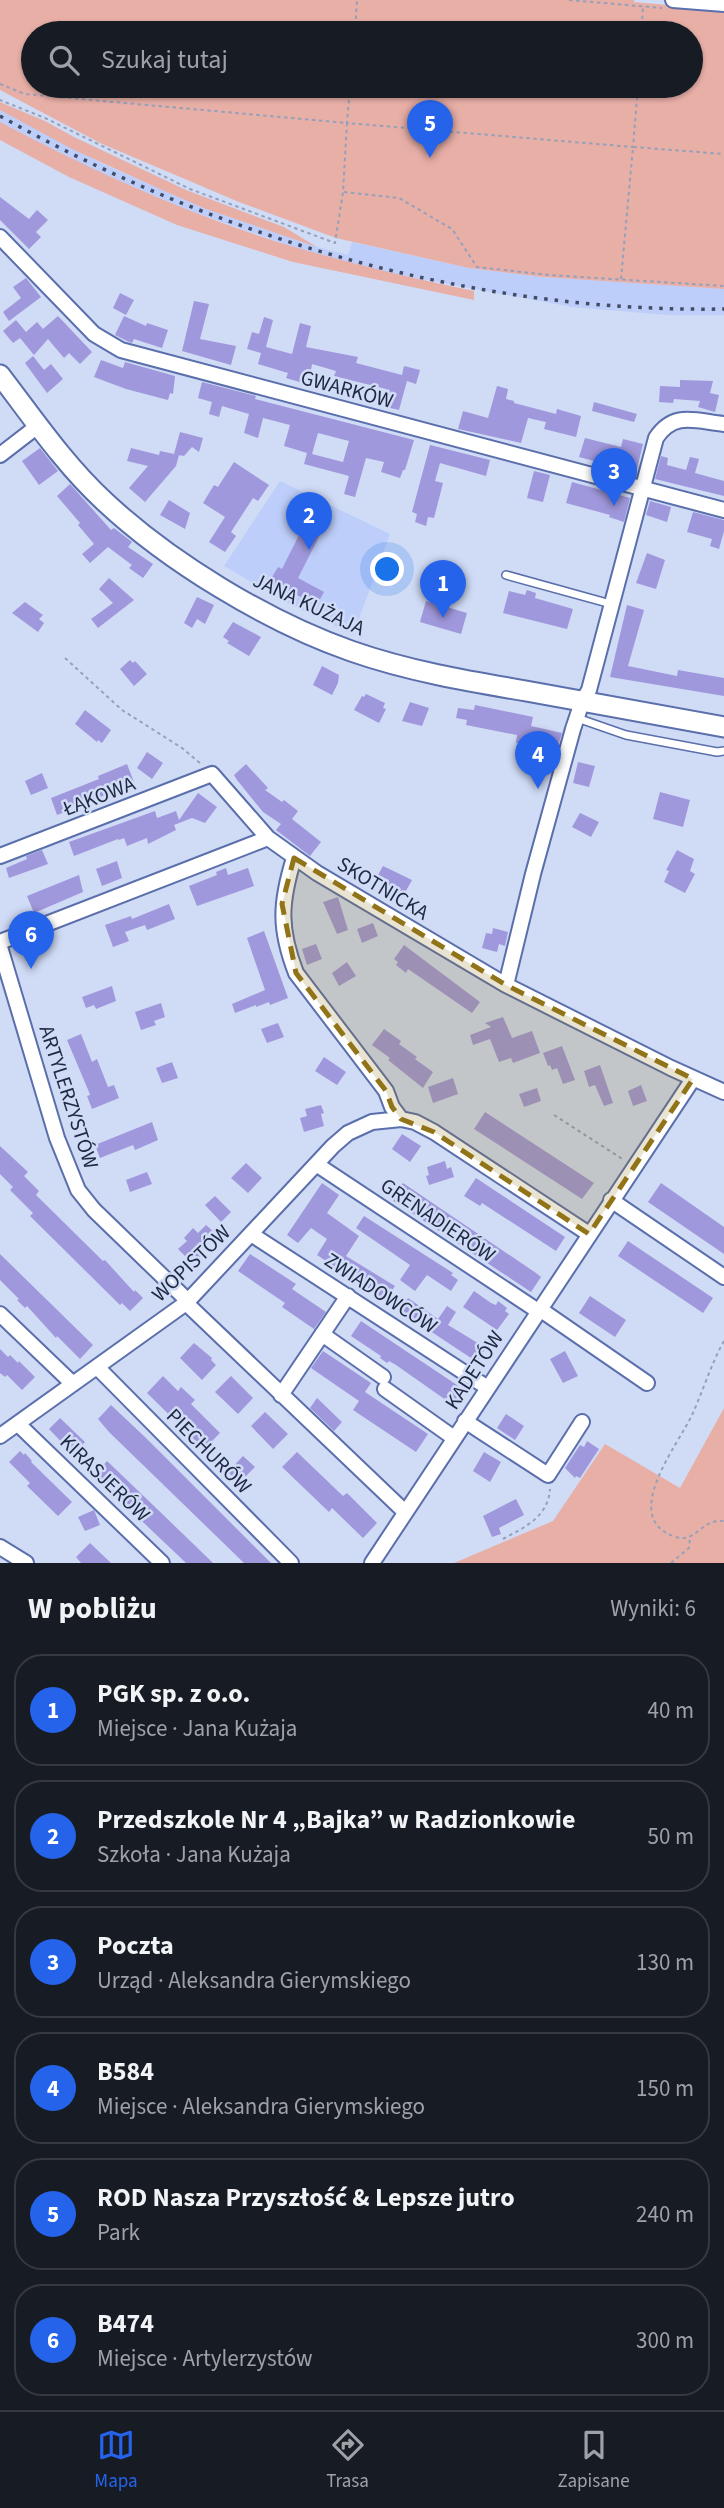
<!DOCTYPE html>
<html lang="pl">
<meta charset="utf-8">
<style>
:root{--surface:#171b24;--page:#242831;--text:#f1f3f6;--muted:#9ea1a6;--line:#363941;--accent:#2563eb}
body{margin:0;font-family:"Source Sans 3",sans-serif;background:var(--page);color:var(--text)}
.you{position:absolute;left:388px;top:570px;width:24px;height:24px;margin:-18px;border:5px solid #fff;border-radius:50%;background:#1a73e8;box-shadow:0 0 0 10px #1a73e833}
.badge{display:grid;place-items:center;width:46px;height:46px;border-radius:50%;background:var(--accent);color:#fff;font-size:23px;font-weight:700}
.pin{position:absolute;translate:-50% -58px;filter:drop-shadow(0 2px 4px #0008)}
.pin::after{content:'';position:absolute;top:37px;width:24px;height:21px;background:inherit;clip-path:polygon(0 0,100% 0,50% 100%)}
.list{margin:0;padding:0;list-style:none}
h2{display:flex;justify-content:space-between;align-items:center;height:91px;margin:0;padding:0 28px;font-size:30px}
h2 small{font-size:23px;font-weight:400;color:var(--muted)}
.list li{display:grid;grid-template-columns:46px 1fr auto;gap:21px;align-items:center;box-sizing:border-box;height:112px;margin:0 14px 14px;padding:0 14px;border:2px solid var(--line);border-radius:28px}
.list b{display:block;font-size:26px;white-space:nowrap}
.list p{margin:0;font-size:23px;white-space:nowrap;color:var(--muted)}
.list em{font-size:23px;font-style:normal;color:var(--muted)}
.icon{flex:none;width:38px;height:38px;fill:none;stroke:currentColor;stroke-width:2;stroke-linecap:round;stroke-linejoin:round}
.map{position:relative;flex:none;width:724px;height:1563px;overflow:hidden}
.search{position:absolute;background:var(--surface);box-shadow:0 2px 5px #0004;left:21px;right:21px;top:21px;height:77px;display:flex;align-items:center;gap:18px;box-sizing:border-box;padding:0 24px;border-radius:38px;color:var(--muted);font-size:26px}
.sheet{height:847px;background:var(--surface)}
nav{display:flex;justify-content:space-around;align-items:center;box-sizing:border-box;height:98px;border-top:2px solid var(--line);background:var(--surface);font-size:19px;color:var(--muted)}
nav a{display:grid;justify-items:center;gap:4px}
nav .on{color:var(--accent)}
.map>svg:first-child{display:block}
</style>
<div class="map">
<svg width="724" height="1563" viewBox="0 0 724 1563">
<rect width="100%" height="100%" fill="#d0dbf6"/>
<!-- built -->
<path fill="#bdcefa" d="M0,110L105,165L206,209L317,247L348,255L352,242L469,268L543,277L724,289V315H668L572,307L385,272L299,249L185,209L98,172L0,122Z
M280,481L390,534L353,635L284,601L224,566Z"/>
<!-- green -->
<path fill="#e8afa7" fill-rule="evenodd" d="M0,0H634V2L724,10V289L543,277L469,268L336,238L239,202L100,143L0,90ZM33,33H691V86H33Z
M0,102L45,121L74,137L186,190L284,227L317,247L206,209L162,190L72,149L0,110Z
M0,122C95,172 195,218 298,248C357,265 415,279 474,291V300L293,262L177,225L69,177L0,140Z
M724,1408V1563H454L553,1521L605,1444L680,1488Z"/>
<!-- building -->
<path fill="#a098dc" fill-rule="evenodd" d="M0,197L29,219L37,210L48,220L36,232L41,237L29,249L0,220Z
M26,278L41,297L9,321L3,312L21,298L13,287Z
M120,293L134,300L126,315L113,308Z
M194,301L209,304L200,339L236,346L231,365L182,351Z
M58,316L92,352L80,364L69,353L64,358L48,339L34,355L20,338L13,343L3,331L16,320L26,332L37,322L43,329Z
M124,316L146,326L147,323L168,330L162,348L134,339L132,343L129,342L115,335Z
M264,317L273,320L266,347L292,354L300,323L311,326L306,347L358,357L356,363L402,375L404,366L420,370L416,384L407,381L399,410L386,407L390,390L334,376L336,371L312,364L311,370L307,369L303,383L286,378L288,373L258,364L261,353L247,349L252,332L259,334Z
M33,356L44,370L51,364L63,379L47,393L25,363Z
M101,360L123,368L125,362L175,376L173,394L170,393L168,400L126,389L94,377Z
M680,380L713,381L710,393L719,395L715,412L698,407L700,401L674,399L673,403L659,402L660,386L680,387Z
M202,382L256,396L255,399L414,440L405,470H403L400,478L381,472L384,462L366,458L355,497L344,494L349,476L304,464L307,453L284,446L290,425L263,418L258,438L244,433L249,414L222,406L219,417L209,414L212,402L198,398ZM318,433L349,441L343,462L312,454Z
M497,386L508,389L506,399L514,401V403L556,414L557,409L581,416L576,437L544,429L546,422L528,418L521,443L458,429L463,411L488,418Z
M594,402L637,414L634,422L592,411Z
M180,432L203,438L199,452L192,447L184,456L174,454Z
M585,438L621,447L623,439L643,444L637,469L631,471L579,457Z
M430,445L490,460L486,476L440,463L435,481L443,483L434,518L428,517L426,526L415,522L417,514L412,512Z
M40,448L58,471L39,485L22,461Z
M131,448L159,455L160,451L179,455L176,466L145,502L129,488L148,466L127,461Z
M661,456L668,458L667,465L686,470L690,457L699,459L695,473L724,481V496L655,479Z
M234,462L269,485L258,501L253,498L231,532L236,536L225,552L209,542L225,517L203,503L214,485L218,487Z
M534,471L550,475L543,502L527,498Z
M572,482L630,498L624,522L609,517L610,515L566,503Z
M70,484L111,530L114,528L132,542L128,547L153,564L143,578L129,568L132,565L108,547L90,563L82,554L94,544L78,525L80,523L57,496Z
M169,500L190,513L185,529L160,515Z
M650,501L671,507L667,522L646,515Z
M313,507L330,515L298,578L324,592L317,605L291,592L289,595L268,584L278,567L282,569Z
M693,512L724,520V531L719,549L710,546L712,539L687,532Z
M647,553L665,560L656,589L636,583Z
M109,578L134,600L98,628L91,619L113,603L99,589Z
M527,590L536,593L535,598L573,609L567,629L503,613L509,591L525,595Z
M197,597L214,605L205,624L197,619L192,628L184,623Z
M426,601L467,613L461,634L420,622Z
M25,602L43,615L39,619L44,623L38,632L12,613Z
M627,605L644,610L628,666L677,676L678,670L724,678V696L610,677Z
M233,622L261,637L249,656L227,643L229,641L223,637Z
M130,660L133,663L135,661L147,674L134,686L120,669Z
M322,666L339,675L338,683L332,695L313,685Z
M366,694L385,703L383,708L386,709L379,723L354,710L362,696L364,697Z
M410,702L429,708L422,726L402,721Z
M475,705L533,717L531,726L562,733L556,753L534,748L535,746L516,743L517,735L466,725L467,720L456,718L458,708L474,710Z
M85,710L111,730L102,743L98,740L97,742L75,724Z
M147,752L163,763L152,779L137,768Z
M578,762L595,766L589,787L573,783Z
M127,764L134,782L127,785L128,787L69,808L70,810L57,815L51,798L99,779L98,776Z
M246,764L268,788L265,790L282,802L284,800L298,811L292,819L321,842L310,856L276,830L281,824L263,812L237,780L234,775Z
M42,773L48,788L31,795L25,781Z
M660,792L690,800L683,827L653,819Z
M198,793L217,807L205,823L192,818L174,825L176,830L148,844L147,838L127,846L124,838L119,840L118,839L74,856L69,842L155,811L157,818L176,811L179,820Z
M580,813L599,822L591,837L572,827Z
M42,850L48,864L9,878L6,868L27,859L26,856Z
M677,850L694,859L690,871L695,874L685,893L664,882L669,871L666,870Z
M117,861L122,878L102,886L96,869Z
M383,866L412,880L402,898L385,888L389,880L378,875Z
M226,868L228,875L248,868L254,886L197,906L189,886L217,875L216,872Z
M79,875L83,892L34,913L27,896Z
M338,897L348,930L337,934L323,902Z
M169,904L175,919L147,930L145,925L125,932L129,941L113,947L105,925L131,916L132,919Z
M373,923L378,936L362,943L357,929Z
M493,928L508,932L505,946L499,944L497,952L482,948L486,933L492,934Z
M264,931L288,998L270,1005L269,1002L256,1007V1005L235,1013L232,1004L265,990L247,938Z
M316,944L322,959L307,965L302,949Z
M404,945L480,1002L472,1013L408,969L406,973L396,965L398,962L394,959Z
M347,962L356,976L339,986L332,973Z
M112,986L116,1001L96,1009L94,1005L86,1008L82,997Z
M161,1003L165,1017L154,1021L156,1025L141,1030L135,1012Z
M503,1017L512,1038L532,1031L540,1053L513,1063L511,1058L499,1062L490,1039L473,1045L470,1035L491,1027L485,1023Z
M278,1023L284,1037L267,1043L261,1029Z
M384,1029L401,1041L399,1044L417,1057L415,1059L433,1072L423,1088L388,1060L390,1058L372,1045Z
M81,1034L92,1062L97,1059L108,1087L114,1085L119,1098L92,1109L87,1096L90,1095L89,1092L67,1040Z
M562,1046L575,1080L563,1084L557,1068L552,1070L550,1065L548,1066L543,1053Z
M324,1057L346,1072L337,1085L315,1071Z
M172,1062L178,1078L162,1083L156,1068Z
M600,1065L613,1103L604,1106L595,1085L589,1087L584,1071Z
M453,1078L458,1094L433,1103L428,1087Z
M641,1085L647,1101L633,1106L628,1091Z
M537,1088L541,1101L524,1107L519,1094Z
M321,1105L324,1113L321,1114L324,1126L304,1132L300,1118L307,1116L305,1109Z
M485,1112L594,1183L582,1199L474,1129Z
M152,1122L158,1140L135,1150L133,1145L100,1158L95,1145Z
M402,1134L421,1146L410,1162L392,1149Z
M0,1146L28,1172L24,1176L39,1191L36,1195L103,1261L105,1260L134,1292L135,1290L143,1298L130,1311L122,1303L120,1305L30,1216L33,1213L10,1190L13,1187L0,1174Z
M445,1161L447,1169L451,1167L454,1177L429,1185L426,1176L429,1175L427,1167Z
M246,1163L262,1178L248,1193L231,1178Z
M147,1172L152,1184L130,1192L126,1180Z
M476,1178L565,1237L556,1251L482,1203L480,1206L464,1196Z
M322,1183L339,1195L327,1213L359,1236L346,1256L395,1286L385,1301L317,1255L327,1239L311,1228L298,1243L287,1235Z
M403,1183L536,1273L541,1277L531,1292L392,1200Z
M661,1183L724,1227V1254L648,1202Z
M215,1196L231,1212L221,1222L205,1205Z
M364,1216L453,1273L451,1275L458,1280L451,1291L427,1275L415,1291L400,1280L410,1265L356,1228Z
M206,1225L216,1234L200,1251L203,1254L193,1264L178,1249L187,1241L184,1238L193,1228L198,1233Z
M628,1241L713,1298L703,1313L618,1256Z
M0,1254L93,1345L80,1359L57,1336L56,1338L27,1306L25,1308L17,1300L19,1299L0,1280Z
M250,1254L296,1284L292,1289L326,1312L314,1329L282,1307L285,1303L238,1271Z
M474,1291L491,1303L496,1305L498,1301L507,1308L505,1311L509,1314L497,1330L463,1307Z
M590,1296L626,1320L615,1337L579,1313Z
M408,1298L438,1319L447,1306L456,1312L448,1325L486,1348L477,1362L400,1311Z
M361,1321L463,1389L453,1405L396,1365L389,1361L387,1363L380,1358L381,1356L351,1336Z
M194,1343L212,1358L211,1360L216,1365L202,1380L180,1358Z
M0,1349L8,1357L10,1355L18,1363L19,1361L35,1377L22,1390L7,1375L5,1377L0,1373Z
M323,1351L371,1383L365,1392L428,1434L416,1452L353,1410L359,1401L311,1368Z
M565,1351L578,1376L563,1383L550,1359Z
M163,1376L178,1391L181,1387L195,1400L191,1404L220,1433L204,1449L147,1393Z
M231,1376L253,1398L238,1414L215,1392Z
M317,1398L342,1422L334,1431L310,1408Z
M111,1405L146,1438L271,1563H244L109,1432L98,1419Z
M265,1412L288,1434L273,1449L251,1426Z
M506,1414L524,1426L515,1440L497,1428Z
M60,1418L85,1442L73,1454L49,1429Z
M587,1441L599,1449L580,1478L576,1476L575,1478L565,1468L580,1445L584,1447Z
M20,1451L24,1455L25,1453L32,1461L31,1462L72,1502L58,1516L27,1486L30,1483L9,1462Z
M297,1452L343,1496L347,1493L377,1523L363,1538L332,1508L329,1512L282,1467Z
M484,1452L501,1462L490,1482L473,1471Z
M243,1456L255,1467L239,1483L228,1472Z
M107,1461L153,1505L213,1563H186L124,1504L98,1479L101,1476L97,1472Z
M516,1499L524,1515L499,1528L501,1534L492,1537L483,1516Z
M94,1510L100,1525L85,1531L78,1517Z
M90,1543L111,1563H81L76,1557Z"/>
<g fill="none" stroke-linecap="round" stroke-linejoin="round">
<!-- lane casing -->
<g stroke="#5a6fab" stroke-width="10">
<path id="lane" d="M506,575L611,604
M577,718L626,735L717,752L724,751"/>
</g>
<!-- street casing -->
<g stroke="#5a6fab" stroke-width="18">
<path id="street" d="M673,0L724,4
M0,237L94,334L121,350L724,510
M0,455L39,425
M0,856L212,774L268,838L317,873L506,985L671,1068L724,1092
M294,858C280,903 279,929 296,973L386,1091L392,1107L401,1119
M0,942L268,838
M0,947L57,1138L78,1190L94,1210L188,1301
M506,985L533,874L573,729L582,702L589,690L656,438C674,411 695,421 724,424
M316,1164L538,1311L544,1312L647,1383
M611,1200L724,1277
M251,1234L488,1388
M186,1303L405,1512
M0,1314L73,1384
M322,1334L383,1377
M98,1368L291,1563
M385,1389L454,1438
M281,1395L348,1296
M465,1421L548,1475L582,1422
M18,1424L162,1563
M0,1436L186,1303L333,1146L348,1133L372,1122L401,1119L415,1122L434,1132L589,1234
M0,1547L26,1563
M372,1563L693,1079"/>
</g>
<!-- secondary casing -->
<g stroke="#5a6fab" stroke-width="23">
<path id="secondary" d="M0,375C33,418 64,464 104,501C169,562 268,622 351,651C408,671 467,681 526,691C592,703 658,715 724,727"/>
</g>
<!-- path -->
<path stroke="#95a0ba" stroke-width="2" stroke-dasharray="3.5 3.5" stroke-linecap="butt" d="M569,0L662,8
M355,33L357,0
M641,33L643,8
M0,84L25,94L347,123L343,192L335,243L190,189L45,118L0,100
M350,86L347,123L633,147L638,86
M344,192L399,198L452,229L477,267L549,275L724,286
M621,279L633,147L724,154
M65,658L122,710L182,748L201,764
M554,1115L624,1160
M724,1341C711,1364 703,1391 692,1415C678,1445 618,1519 676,1537C690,1542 697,1530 708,1524C713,1521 719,1521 724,1521
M503,1539C525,1527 548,1517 550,1489
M671,1563L689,1548L690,1538"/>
<!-- lane -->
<use href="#lane" stroke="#fff" stroke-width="7"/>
<!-- street -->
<use href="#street" stroke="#fff" stroke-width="14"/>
<!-- secondary -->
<use href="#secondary" stroke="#fff" stroke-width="19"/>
<!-- rail -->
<path stroke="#434c66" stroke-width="3.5" stroke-dasharray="3.5 7" stroke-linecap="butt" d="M0,116C218,238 473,313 724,309"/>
</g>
<!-- marked area -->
<path fill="#917318" fill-opacity="0.2" stroke="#917318" stroke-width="5" stroke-dasharray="14 9" stroke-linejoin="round" d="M294,858L506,985L693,1079L589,1234L434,1132L401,1119L392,1107L386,1091L296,973L282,904Z"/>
<g text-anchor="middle" stroke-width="5" stroke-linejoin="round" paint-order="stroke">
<!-- street labels -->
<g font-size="21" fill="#1f2842" stroke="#d0dbf6">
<text transform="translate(347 389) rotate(15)" y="7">GWARKÓW</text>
<text transform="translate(309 604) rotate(25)" y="7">JANA KUŻAJA</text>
<text transform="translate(99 796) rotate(-21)" y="7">ŁĄKOWA</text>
<text transform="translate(383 888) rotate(31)" y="7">SKOTNICKA</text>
<text transform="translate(69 1097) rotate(72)" y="7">ARTYLERZYSTÓW</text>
<text transform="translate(438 1220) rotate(34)" y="7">GRENADIERÓW</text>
<text transform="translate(191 1263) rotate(-44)" y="7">WOPISTÓW</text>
<text transform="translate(381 1293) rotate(33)" y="7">ZWIADOWCÓW</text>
<text transform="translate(474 1370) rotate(-57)" y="7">KADETÓW</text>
<text transform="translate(209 1451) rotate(45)" y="7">PIECHURÓW</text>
<text transform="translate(105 1478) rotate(44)" y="7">KIRASJERÓW</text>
</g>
</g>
</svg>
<div class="you"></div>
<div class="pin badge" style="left:443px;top:618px">1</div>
<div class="pin badge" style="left:309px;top:550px">2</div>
<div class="pin badge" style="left:614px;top:506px">3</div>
<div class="pin badge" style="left:538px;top:789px">4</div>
<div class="pin badge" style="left:430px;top:158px">5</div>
<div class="pin badge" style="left:31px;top:969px">6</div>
<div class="search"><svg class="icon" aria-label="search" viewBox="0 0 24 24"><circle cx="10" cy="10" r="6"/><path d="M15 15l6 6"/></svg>Szukaj tutaj</div>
</div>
<section class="sheet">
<h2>W pobliżu<small>Wyniki: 6</small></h2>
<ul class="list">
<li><span class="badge">1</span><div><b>PGK sp. z o.o.</b><p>Miejsce · Jana Kużaja</p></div><em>40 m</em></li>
<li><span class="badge">2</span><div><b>Przedszkole Nr 4 „Bajka” w Radzionkowie</b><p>Szkoła · Jana Kużaja</p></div><em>50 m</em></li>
<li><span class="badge">3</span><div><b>Poczta</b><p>Urząd · Aleksandra Gierymskiego</p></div><em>130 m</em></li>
<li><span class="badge">4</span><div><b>B584</b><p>Miejsce · Aleksandra Gierymskiego</p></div><em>150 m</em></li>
<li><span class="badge">5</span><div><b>ROD Nasza Przyszłość &amp; Lepsze jutro</b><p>Park</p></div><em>240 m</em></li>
<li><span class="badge">6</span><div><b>B474</b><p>Miejsce · Artylerzystów</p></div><em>300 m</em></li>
</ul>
</section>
<nav>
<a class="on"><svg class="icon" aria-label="map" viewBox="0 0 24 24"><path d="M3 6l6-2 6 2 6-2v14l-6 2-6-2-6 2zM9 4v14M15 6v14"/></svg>Mapa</a>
<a><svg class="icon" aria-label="directions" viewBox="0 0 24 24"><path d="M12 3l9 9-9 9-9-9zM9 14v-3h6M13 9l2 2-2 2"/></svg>Trasa</a>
<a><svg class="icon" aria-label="saved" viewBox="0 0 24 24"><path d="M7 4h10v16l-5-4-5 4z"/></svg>Zapisane</a>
</nav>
